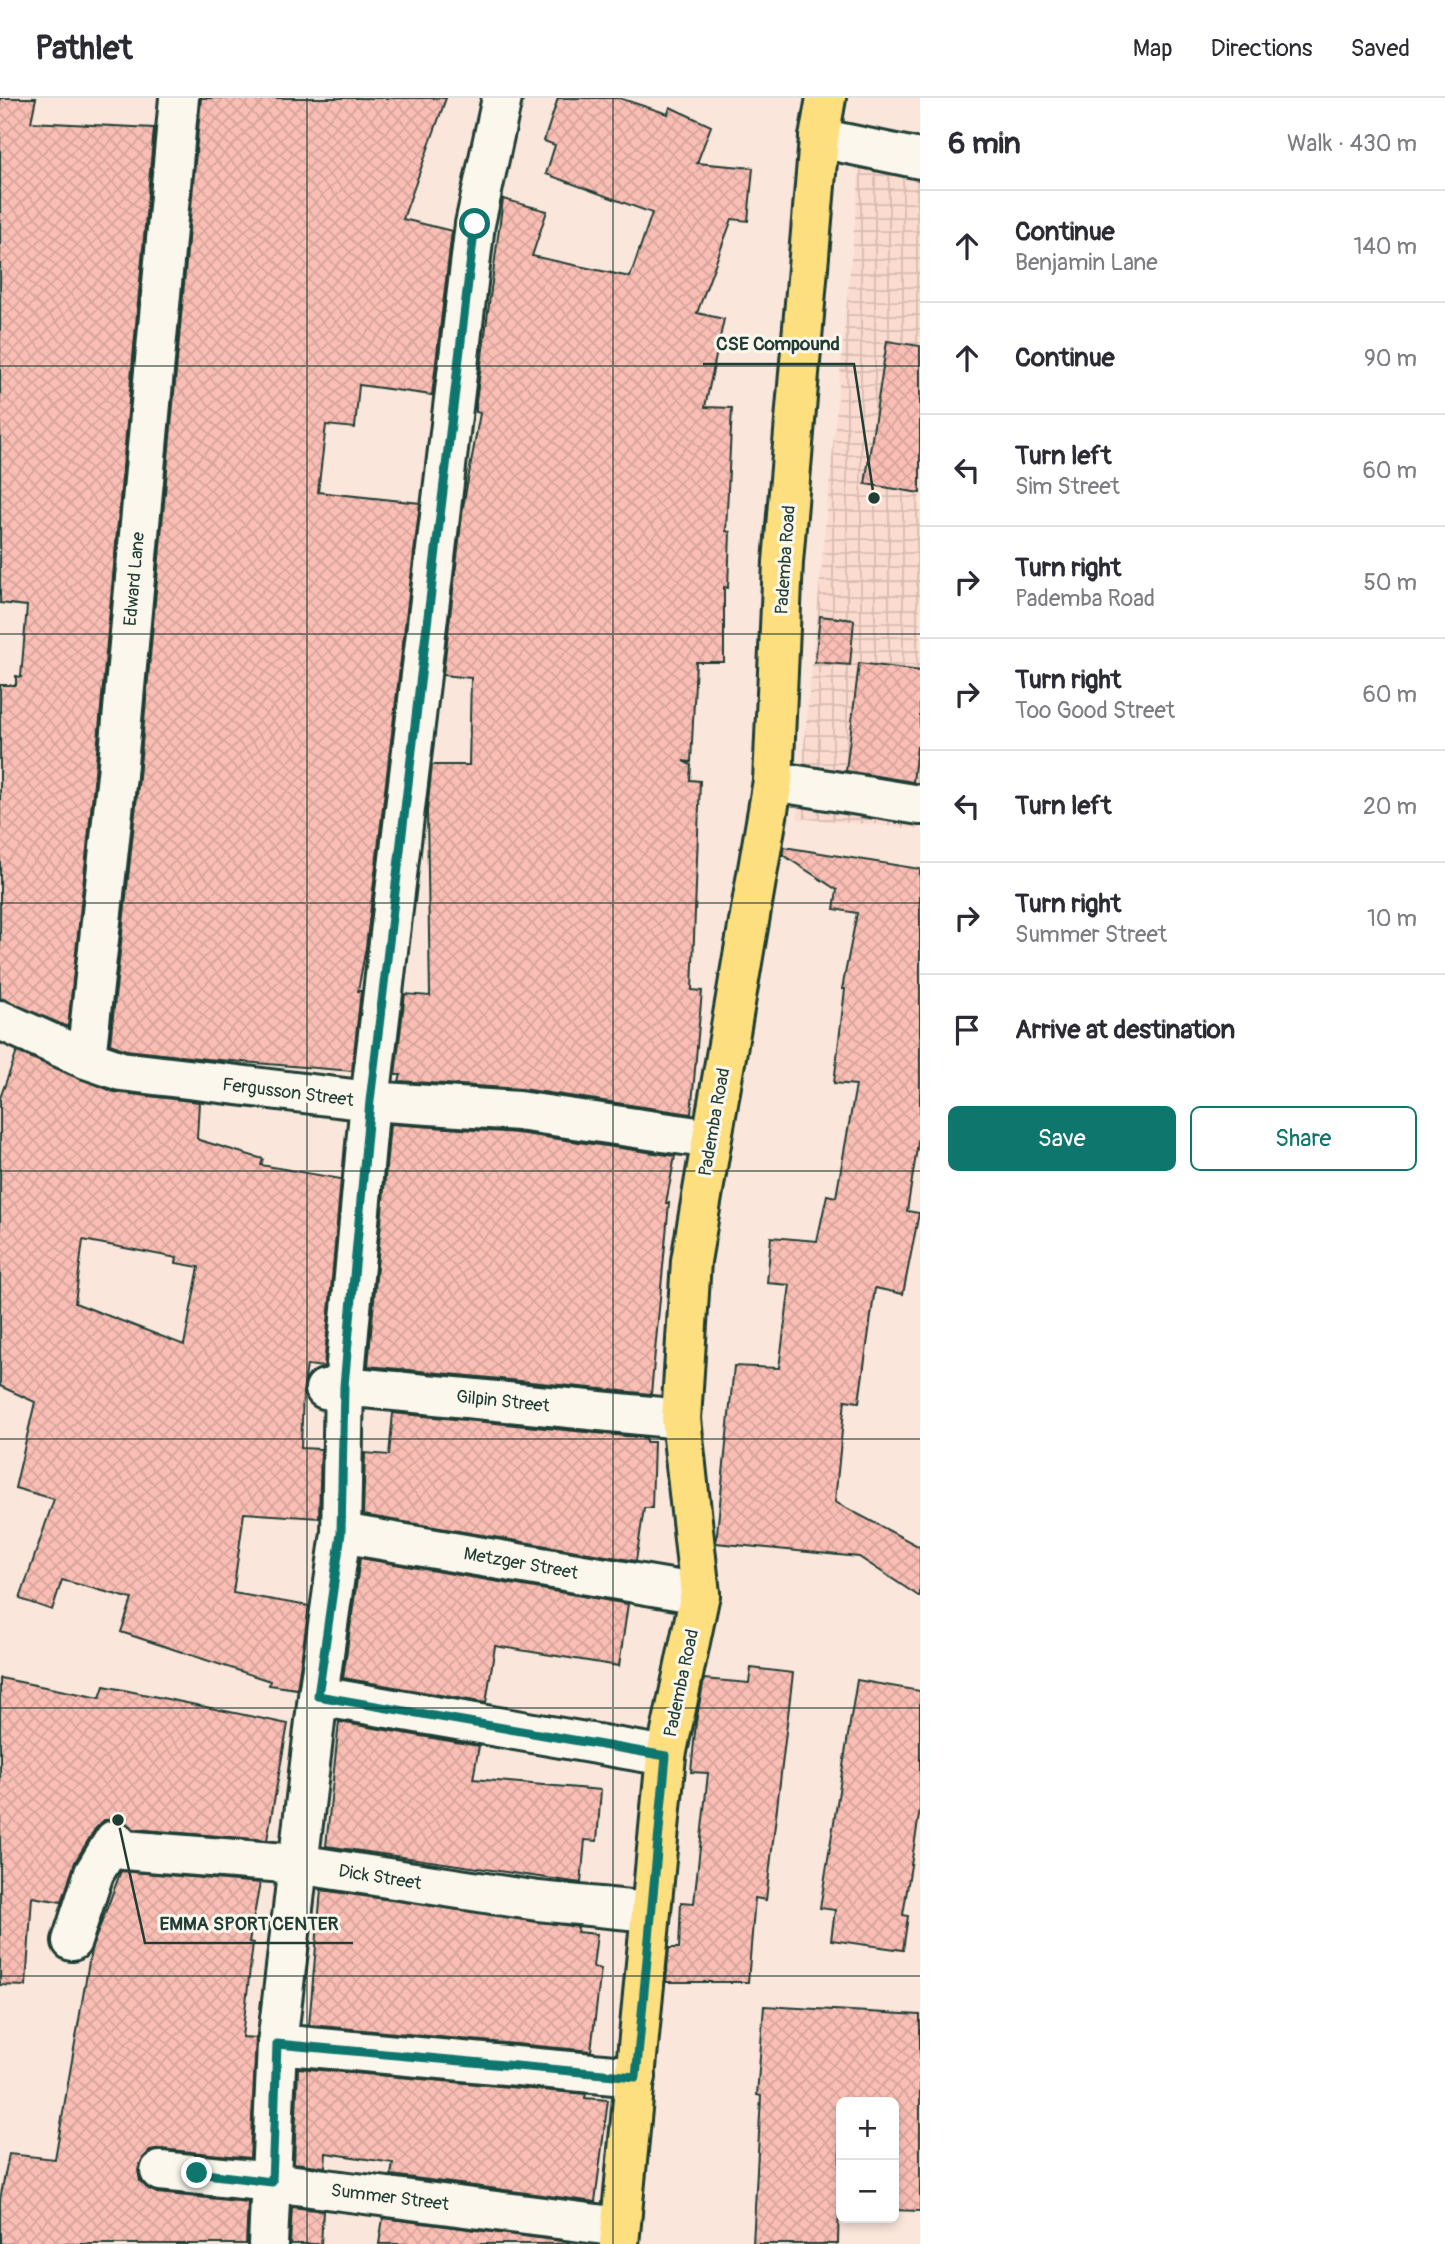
<!DOCTYPE html>
<meta charset="utf-8">
<style>
:root{--surface:#fff;--page:#f7f7f7;--text:#2b2b33;--muted:#7c7c81;--line:#e1e1e2;--accent:#0f766e}
body{margin:0;font-family:Pangolin,sans-serif;background:var(--page);color:var(--text)}
.controls{position:absolute;right:21px;bottom:21px;display:grid;overflow:hidden;border-radius:10px;box-shadow:0 4px 10px #0003}
.controls button{width:63px;height:63px;display:grid;place-items:center;padding:0;border:0;border-bottom:2px solid var(--line);background:var(--surface);color:var(--text);font:35px sans-serif}
.stop{position:absolute;width:21px;height:21px;margin:-16px;border:5px solid #0f766e;border-radius:50%;background:#fff}
.stop.end{background:#0f766e;border-color:#fff;box-shadow:0 2px 7px #0008}
.list{margin:0;padding:0;list-style:none}
h2{display:flex;justify-content:space-between;align-items:center;height:91px;margin:0;padding:0 28px;font-size:30px}
h2 small{font-size:23px;font-weight:400;color:var(--muted)}
.list li{display:grid;grid-template-columns:46px 1fr auto;gap:21px;align-items:center;box-sizing:border-box;height:112px;padding:0 28px;border-top:2px solid var(--line)}
.list b{display:block;font-size:26px;white-space:nowrap}
.list p{margin:0;font-size:23px;white-space:nowrap;color:var(--muted)}
.list em{font-size:23px;font-style:normal;color:var(--muted)}
.actions{display:flex;gap:14px;padding:21px 28px}
.actions a{flex:1;padding:16px 0;border:2px solid var(--accent);border-radius:10px;text-align:center;font-size:24px;color:var(--accent)}
.actions .main{background:var(--accent);color:#fff}
.icon{flex:none;width:38px;height:38px;fill:none;stroke:currentColor;stroke-width:2;stroke-linecap:round;stroke-linejoin:round}
.map{position:relative;flex:none;width:920px;height:2146px;overflow:hidden}
header{display:flex;align-items:center;gap:42px;box-sizing:border-box;height:98px;padding:0 35px;background:var(--surface);border-bottom:2px solid var(--line)}
header strong{font-size:33px}
nav{display:flex;gap:38px;margin-inline-start:auto;font-size:24px}
main{display:flex}
aside{flex:1;background:var(--surface)}
.map>svg:first-child{display:block}
</style>
<header>
<strong>Pathlet</strong>
<nav><a>Map</a><a>Directions</a><a>Saved</a></nav>
</header>
<main>
<div class="map">
<svg width="920" height="2146" viewBox="0 0 920 2146">
<defs>
<pattern id="industrial-grid" width="8" height="8" patternUnits="userSpaceOnUse" patternTransform="scale(1.75)"><rect width="8" height="8" fill="#fbdacf"/><path d="M0 4h8M4 0v8" fill="none" stroke="#d7bcb2"/></pattern>
<pattern id="building-cross-hatch" width="8" height="8" patternUnits="userSpaceOnUse" patternTransform="scale(1.75)"><rect width="8" height="8" fill="#fabeb4"/><path d="M0 0l8 8M0 8l8-8" fill="none" stroke="#d6a49b"/></pattern>
</defs>
<rect width="100%" height="100%" fill="#fbe6db"/>
<filter id="ink" filterUnits="userSpaceOnUse"><feTurbulence type="fractalNoise" baseFrequency=".0143" numOctaves="2"/><feDisplacementMap in="SourceGraphic" scale="14" xChannelSelector="R" yChannelSelector="G"/><feConvolveMatrix kernelMatrix="1 2 1 2 8 2 1 2 1" color-interpolation-filters="sRGB"/></filter>
<g filter="url(#ink)">
<!-- industrial -->
<path fill="url(#industrial-grid)" d="M860,70L920,79V731L797,720Z"/>
<!-- building -->
<path fill="url(#building-cross-hatch)" stroke="#1f3d34" stroke-width="2" fill-rule="evenodd" d="M0,0H36L31,24L154,30L95,675L68,929L0,900V587H16V578L21,579L27,508L0,505Z
M201,0H446L403,121L452,133L432,297L359,287L355,330L326,327L318,394L420,405L366,849L358,893H361L352,973L207,961L126,952L110,946L139,679Z
M558,0H619L668,16L670,9L711,28L697,65L753,70L748,123L732,121L697,215L724,221L705,309L732,310L726,433L730,434L728,490L724,489V564H696L691,664L683,663L691,667L690,682L700,683L692,892L702,893L691,1016L522,991L399,983L401,977H395L405,896L430,898L427,714L432,667H469L471,580L443,577L463,409L480,315L476,314V304L503,101L547,113L532,158L630,179L652,115L546,76L555,47L544,43Z
M887,243L920,248V395L865,386Z
M820,518L854,522L850,567L815,564Z
M859,565L920,573V650L917,649L913,684L846,673Z
M784,749L920,771V1032L907,1113L919,1115L903,1196L875,1190L859,1304L845,1302L835,1404L920,1449V1499L859,1459L716,1445L734,1268L779,1270L790,1187L767,1185L771,1139L817,1143L827,1097L836,1099L856,987L834,985L845,891H842L857,815L834,811L837,792L783,757Z
M17,954L114,994L199,1004L197,1040L199,1042L263,1061L261,1067L341,1081L324,1269L307,1267L303,1294L301,1350L321,1351L319,1420L244,1415L233,1495L309,1508L297,1591L269,1587L270,1583L121,1534L132,1501L62,1482L52,1512L20,1501L54,1401L15,1390L35,1304L0,1288V1000ZM83,1142L177,1160L176,1165L199,1169L184,1247L75,1205Z
M390,1026L517,1035L675,1058L666,1105H669L651,1296L368,1268Z
M393,1315L646,1340V1344H654L652,1410H644L636,1463L363,1417L365,1355L389,1357Z
M360,1460L628,1506L619,1568L495,1548L486,1605L343,1580Z
M751,1570L793,1575L766,1802L755,1800L748,1884H666L669,1850H679L681,1804L694,1805L708,1675L691,1674L696,1624L704,1581L749,1585Z
M0,1580L100,1600L104,1588L288,1626L267,1742L134,1731L119,1721L104,1722L95,1731L75,1764L62,1804L32,1799L26,1888L0,1887Z
M857,1582L920,1593V1711L903,1817L908,1818L903,1852L831,1842L835,1812L820,1810Z
M339,1624L479,1648L473,1681L601,1692L597,1743L585,1742L581,1785L326,1748Z
M121,1773L260,1785L249,1844L253,1845L242,1939L256,1940L250,2060L161,2051L150,2053L143,2060L138,2072L140,2083L147,2090L157,2095L248,2104L246,2146H0V2101L9,2056L55,2061L91,1852Z
M321,1792L578,1829L577,1834L597,1836L593,1869L601,1871L591,1953L309,1927Z
M764,1908L920,1917V2113L894,2112V2004H841L838,2146H753L761,1998L757,1997Z
M298,1970L586,1996L585,2000L608,2002L595,2104L391,2077L393,2065L326,2055L325,2069L294,2065Z
M292,2109L323,2113L321,2146H290Z
M383,2120L569,2144V2146H379Z"/>
<g fill="none" stroke-linecap="round" stroke-linejoin="round">
<!-- minor casing -->
<g stroke="#1f3d34" stroke-width="44">
<path id="minor" d="M819,40L920,61
M773,683L920,707
M0,922L86,961L121,973L370,1003L519,1013L711,1041
M86,961L117,677L179,0
M325,1291L344,1288L681,1321
M341,1435L700,1496
M318,1598L666,1658
M72,1843L94,1775L114,1742L124,1752L297,1766L538,1803L650,1814
M277,1946L636,1979
M160,2073L272,2084L620,2129
M268,2146L277,1946L318,1598L341,1435L344,1288L370,1003L475,126L502,0"/>
</g>
<!-- major casing -->
<g stroke="#1f3d34" stroke-width="44">
<path id="major" d="M619,2146L666,1658L700,1496L681,1321L691,1163L773,683L783,464L819,40L826,0"/>
</g>
<!-- minor -->
<use href="#minor" stroke="#fbf7ec" stroke-width="38"/>
<!-- major -->
<use href="#major" stroke="#fedf80" stroke-width="38"/>
</g>
</g>
<g fill="none" stroke-linecap="round" stroke-linejoin="round" filter="url(#ink)">
<!-- route -->
<path stroke="#0f766e" stroke-width="9" d="M197,2075L272,2084L277,1946L636,1979L666,1658L318,1598L341,1435L344,1288L370,1003L475,126"/>
</g>
<!-- grid -->
<path fill="none" stroke="#1f3d34" stroke-width="2" stroke-opacity="0.55" d="M307,0V2146M613,0V2146M0,268H920M0,536H920M0,805H920M0,1073H920M0,1341H920M0,1610H920M0,1878H920"/>
<g text-anchor="middle" stroke-width="6" stroke-linejoin="round" paint-order="stroke">
<!-- street labels -->
<g font-size="18" fill="#1f3d34" stroke="#fbf7ec">
<text transform="translate(785 462) rotate(-86)" y="6">Pademba Road</text>
<text transform="translate(134 481) rotate(-85)" y="6">Edward Lane</text>
<text transform="translate(288 994) rotate(7)" y="6">Fergusson Street</text>
<text transform="translate(714 1024) rotate(-80)" y="6">Pademba Road</text>
<text transform="translate(503 1303) rotate(6)" y="6">Gilpin Street</text>
<text transform="translate(521 1465) rotate(10)" y="6">Metzger Street</text>
<text transform="translate(681 1585) rotate(-78)" y="6">Pademba Road</text>
<text transform="translate(380 1779) rotate(9)" y="6">Dick Street</text>
<text transform="translate(390 2099) rotate(7)" y="6">Summer Street</text>
</g>
</g>
<!-- callouts -->
<path fill="none" stroke="#1f3d34" stroke-width="2.5" d="M874 400L854 266H703M118 1722L145 1845H353"/>
<g fill="#1f3d34" stroke="#fbf7ec" stroke-width="2.5">
<circle cx="874" cy="400" r="7"/>
<circle cx="118" cy="1722" r="7"/>
</g>
<g font-size="19" text-anchor="middle" font-weight="bold" fill="#1f3d34" stroke="#fbf7ec" stroke-width="6" stroke-linejoin="round" paint-order="stroke">
<text x="778" y="252">CSE Compound</text>
<text x="249" y="1832">EMMA SPORT CENTER</text>
</g>
</svg>
<div class="controls">
<button>+</button>
<button>−</button>
</div>
<div class="stop" style="left:475px;top:126px"></div>
<div class="stop end" style="left:197px;top:2075px"></div>
</div>
<aside>
<h2>6 min<small>Walk · 430 m</small></h2>
<ul class="list">
<li><svg class="icon" aria-label="ahead" viewBox="0 0 24 24"><path d="M12 20V5M6 11l6-6 6 6"/></svg><div><b>Continue</b><p>Benjamin Lane</p></div><em>140 m</em></li>
<li><svg class="icon" aria-label="ahead" viewBox="0 0 24 24"><path d="M12 20V5M6 11l6-6 6 6"/></svg><div><b>Continue</b></div><em>90 m</em></li>
<li><svg class="icon" aria-label="left" viewBox="0 0 24 24"><path d="M17 20v-9H6M10 6l-5 5 5 5"/></svg><div><b>Turn left</b><p>Sim Street</p></div><em>60 m</em></li>
<li><svg class="icon" aria-label="right" viewBox="0 0 24 24"><path d="M7 20v-9h11M14 6l5 5-5 5"/></svg><div><b>Turn right</b><p>Pademba Road</p></div><em>50 m</em></li>
<li><svg class="icon" aria-label="right" viewBox="0 0 24 24"><path d="M7 20v-9h11M14 6l5 5-5 5"/></svg><div><b>Turn right</b><p>Too Good Street</p></div><em>60 m</em></li>
<li><svg class="icon" aria-label="left" viewBox="0 0 24 24"><path d="M17 20v-9H6M10 6l-5 5 5 5"/></svg><div><b>Turn left</b></div><em>20 m</em></li>
<li><svg class="icon" aria-label="right" viewBox="0 0 24 24"><path d="M7 20v-9h11M14 6l5 5-5 5"/></svg><div><b>Turn right</b><p>Summer Street</p></div><em>10 m</em></li>
<li><svg class="icon" aria-label="arrive" viewBox="0 0 24 24"><path d="M6 21V4h12l-3 4 3 4H6"/></svg><div><b>Arrive at destination</b></div></li>
</ul>
<div class="actions"><a class="main">Save</a><a>Share</a></div>
</aside>
</main>
